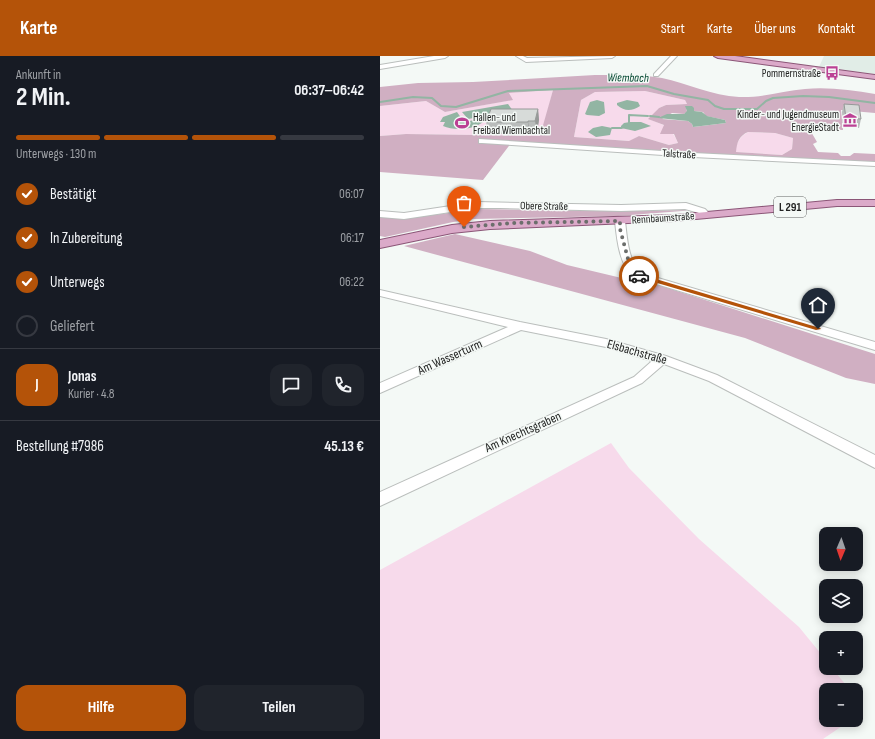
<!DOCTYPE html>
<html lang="de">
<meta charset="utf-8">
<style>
:root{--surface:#171b24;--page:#20242c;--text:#f1f3f6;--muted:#9ea1a6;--line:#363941;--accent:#b45309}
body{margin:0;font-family:"Sofia Sans Condensed",sans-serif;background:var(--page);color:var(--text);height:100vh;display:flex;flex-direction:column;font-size:15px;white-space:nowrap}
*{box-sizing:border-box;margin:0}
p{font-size:13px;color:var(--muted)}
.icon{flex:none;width:22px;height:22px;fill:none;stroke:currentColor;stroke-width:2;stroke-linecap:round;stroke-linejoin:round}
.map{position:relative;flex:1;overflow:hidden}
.details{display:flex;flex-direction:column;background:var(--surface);width:380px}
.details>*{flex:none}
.needle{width:26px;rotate:182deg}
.buttons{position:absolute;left:439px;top:471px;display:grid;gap:8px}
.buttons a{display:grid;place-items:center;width:44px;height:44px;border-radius:8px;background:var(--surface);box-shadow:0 2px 10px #0003;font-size:20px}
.pin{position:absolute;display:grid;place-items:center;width:34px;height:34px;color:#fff;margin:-41px -17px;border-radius:50% 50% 50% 0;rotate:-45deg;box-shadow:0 0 4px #0007}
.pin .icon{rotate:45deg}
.courier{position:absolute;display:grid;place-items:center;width:40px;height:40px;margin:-20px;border:3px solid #b45309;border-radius:50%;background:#fff;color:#222;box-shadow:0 1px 5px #0007}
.summary em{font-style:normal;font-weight:700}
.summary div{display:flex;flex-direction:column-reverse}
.summary{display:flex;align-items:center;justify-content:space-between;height:68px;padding:0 16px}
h1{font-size:26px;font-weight:700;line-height:30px}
.bar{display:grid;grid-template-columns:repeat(4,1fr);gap:6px 4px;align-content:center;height:48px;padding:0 16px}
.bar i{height:5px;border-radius:3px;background:var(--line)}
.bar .current{background:var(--accent)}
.bar p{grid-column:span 4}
.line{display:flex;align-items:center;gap:10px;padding:0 16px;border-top:1px solid var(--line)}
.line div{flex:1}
.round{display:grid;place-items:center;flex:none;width:42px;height:42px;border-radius:12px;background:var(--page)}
ol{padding:0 16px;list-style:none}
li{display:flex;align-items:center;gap:12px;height:44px}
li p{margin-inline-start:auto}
li .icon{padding:4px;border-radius:50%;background:var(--accent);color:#fff;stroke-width:4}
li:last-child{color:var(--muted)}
li i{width:22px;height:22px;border:2px solid var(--line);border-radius:50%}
.button{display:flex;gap:8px;margin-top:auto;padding:8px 16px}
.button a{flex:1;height:46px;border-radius:12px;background:var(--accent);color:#fff;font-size:16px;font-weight:700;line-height:46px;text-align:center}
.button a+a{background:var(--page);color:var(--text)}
header{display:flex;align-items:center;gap:24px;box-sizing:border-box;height:56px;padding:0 20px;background:var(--accent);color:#fff}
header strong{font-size:19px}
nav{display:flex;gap:22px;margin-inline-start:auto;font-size:14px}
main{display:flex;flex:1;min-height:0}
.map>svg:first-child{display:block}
.built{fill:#e1ede7}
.green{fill:#f7daeb}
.forest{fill:#d0afc2;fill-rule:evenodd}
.water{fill:#92b5a3}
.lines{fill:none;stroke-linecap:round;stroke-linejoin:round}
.stream{stroke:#92b5a3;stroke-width:2}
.minor-casing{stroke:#babebc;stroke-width:2}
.major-casing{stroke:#8b5677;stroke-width:2}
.minor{fill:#fff;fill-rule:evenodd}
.major{fill:#dbaac9;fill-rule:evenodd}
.wall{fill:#b9bcbb}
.shaded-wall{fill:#969998}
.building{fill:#d7dbd9;stroke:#969998}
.route{fill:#b45309}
.done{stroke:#6c6e6c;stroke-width:4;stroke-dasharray:0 7.2}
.labels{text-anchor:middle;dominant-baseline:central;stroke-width:3;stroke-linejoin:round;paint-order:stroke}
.far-poi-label{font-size:11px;fill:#222322;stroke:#f4f9f6;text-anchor:end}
.far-street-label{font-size:11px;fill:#222322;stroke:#f4f9f6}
.far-water-label{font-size:12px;font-style:italic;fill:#054a32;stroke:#f4f9f6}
.shield{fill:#f4f9f6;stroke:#616362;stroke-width:1}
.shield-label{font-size:12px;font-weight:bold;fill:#222322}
.street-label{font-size:13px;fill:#222322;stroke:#f4f9f6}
</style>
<header>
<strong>Karte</strong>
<nav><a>Start</a><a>Karte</a><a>Über uns</a><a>Kontakt</a></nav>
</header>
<main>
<section class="details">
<div class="summary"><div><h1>2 Min.</h1><p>Ankunft in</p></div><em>06:37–06:42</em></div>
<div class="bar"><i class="current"></i><i class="current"></i><i class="current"></i><i></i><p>Unterwegs · 130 m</p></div>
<ol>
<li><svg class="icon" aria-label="check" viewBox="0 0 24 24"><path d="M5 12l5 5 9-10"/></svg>Bestätigt<p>06:07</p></li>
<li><svg class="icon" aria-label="check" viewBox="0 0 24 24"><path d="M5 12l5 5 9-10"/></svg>In Zubereitung<p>06:17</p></li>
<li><svg class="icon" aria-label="check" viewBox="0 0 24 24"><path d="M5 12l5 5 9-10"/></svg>Unterwegs<p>06:22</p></li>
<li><i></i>Geliefert</li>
</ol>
<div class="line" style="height:72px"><b class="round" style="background:var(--accent);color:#fff">J</b><div><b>Jonas</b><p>Kurier · 4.8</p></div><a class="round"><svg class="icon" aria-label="chat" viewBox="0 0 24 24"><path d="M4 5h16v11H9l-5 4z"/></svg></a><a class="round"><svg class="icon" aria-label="phone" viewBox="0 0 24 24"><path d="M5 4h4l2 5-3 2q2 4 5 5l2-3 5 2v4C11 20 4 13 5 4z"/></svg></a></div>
<div class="line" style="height:52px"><div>Bestellung #7986</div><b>45.13 €</b></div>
<div class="button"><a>Hilfe</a><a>Teilen</a></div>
</section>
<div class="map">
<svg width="495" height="683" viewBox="0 0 495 683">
<rect width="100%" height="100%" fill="#f4f9f6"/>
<polygon class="built" points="444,0 495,0 495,18 439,11"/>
<g class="green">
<polygon points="173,34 161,80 26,78 0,80 0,50 46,45 65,56 132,44 129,37"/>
<path d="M265,35L305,44L307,48L286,49L279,52L269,63C285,70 290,69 298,87L289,89L259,80L250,85L194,81L201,44L215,36Z"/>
<path d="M368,76L395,77L413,82L412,93L402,99L355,96C357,86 359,81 368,76Z"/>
<polygon points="231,387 249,412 319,483 419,571 446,604 446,612 452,612 470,634 446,634 446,664 471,664 443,683 0,683 0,514"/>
</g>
<g class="forest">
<path d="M215,19C237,19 260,18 282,22C307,27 332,40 359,41C381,42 403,35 425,33C448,31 472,34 495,38V57L461,54L463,74H430L437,86L433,88L438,96L458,97L461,100H470L474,97L495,98V106L313,97L132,86L103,124L0,116V80L26,78L160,80L173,34L129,37L133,44L65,56L46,45L0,50V31L38,27L93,26ZM265,35L305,44L307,48L286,49L279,52L268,63L284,69L280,78H294L298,87L289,89L259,80L249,85L194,81L201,44L215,36ZM306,50L313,55L323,56L326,60L345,64L346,67L313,71L312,68L308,65L282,63L292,57L304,58L307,56ZM368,76L395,77L413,82L412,93L402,99L356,96C357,86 359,80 368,76Z"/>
<polygon points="98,153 240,155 315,154 238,160 94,163 73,166 5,181 0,180 0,160 23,163"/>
<polygon points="75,178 150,195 187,209 250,224 272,227 495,298 495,328 466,322 365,282 24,190"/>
</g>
<g class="water">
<polygon points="217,44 224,46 225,57 219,60 207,59 205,58 210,46"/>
<path d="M247,44L258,46L260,50C252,55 245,56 237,49V47Z"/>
<polygon points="128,48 133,55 88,63 82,56"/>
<polygon points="305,50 312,50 314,52 314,55 322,56 327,60 345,64 346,67 313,71 312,68 308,65 278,62 287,58 304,58 307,55"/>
<path d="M77,56L84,66L100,63L104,65C95,74 74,75 63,70L65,66H60L63,61Z"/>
<polygon points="250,66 261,66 271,70 255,75 241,72 241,70 244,67"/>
<polygon points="222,70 232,72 230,79 216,81 208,76 213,72"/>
</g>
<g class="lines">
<g class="stream">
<polyline points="0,46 33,41 52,42 61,50 76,51 128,35 267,30 294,38 328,44 335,50 344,53 377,53 386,45 393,42 423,40 449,41 495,47"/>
<polyline points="270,60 279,61"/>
<polyline points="232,72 241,72 249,69 249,59 268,60"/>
</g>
<defs>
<g id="minor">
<polygon points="54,0 68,0 65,2 0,13 0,9"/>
<polygon points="136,0 143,0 147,2 235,0 232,2 146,6"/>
<polygon points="291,0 297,0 278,20 274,20 274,18"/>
<polygon points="99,83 313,97 495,106 495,110 313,101 102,87 99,87"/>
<polygon points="97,146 241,149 306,147 325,153 331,159 326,162 319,157 305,153 241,155 120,152 97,152 24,163 0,161 0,155 24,157"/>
<path d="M240,162L245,165C247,181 248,205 261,217L495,286V294L253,221C239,207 237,184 235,165Z"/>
<polygon points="0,234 140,266 226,283 286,300 337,319 495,399 495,412 329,325 284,308 262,327 0,450 0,436 254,321 272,305 226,291 141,274 0,337 0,327 128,271 0,240"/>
</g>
<g id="major">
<polygon points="334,0 355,0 495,19 495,23 338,2"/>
<polygon points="457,144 495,144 495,150 457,150 294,165 110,173 72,177 0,192 0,184 72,169 110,165 294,159"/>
</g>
</defs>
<use href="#minor" class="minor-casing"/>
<use href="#major" class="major-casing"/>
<use href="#minor" class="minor"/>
<use href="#major" class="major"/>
</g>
<g class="wall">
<polygon points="464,48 481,63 479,72 463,71 462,56"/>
<polygon points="158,53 159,64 157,76 150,76 149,78 108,78 106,66"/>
</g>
<g class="shaded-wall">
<polygon points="158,53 159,64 157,76 155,65"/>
<polygon points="148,65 150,76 149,78 148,66"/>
</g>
<g class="building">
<polygon points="464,48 479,49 481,63 466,62"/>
<polygon points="111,53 158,53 155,65 148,65 148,66 106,66"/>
</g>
<polygon class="route" points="259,218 440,272 441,273 436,274 257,221 257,219"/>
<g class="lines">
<polyline class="done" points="84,171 133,167 240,165 240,173 251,214 259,220"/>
</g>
<defs>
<symbol id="bus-bare" viewBox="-9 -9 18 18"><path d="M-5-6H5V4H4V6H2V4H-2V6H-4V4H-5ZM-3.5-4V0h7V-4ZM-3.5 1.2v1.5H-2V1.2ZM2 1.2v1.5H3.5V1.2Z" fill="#bb4194" stroke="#f4f9f6" stroke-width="2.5" paint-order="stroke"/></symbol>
<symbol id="museum-bare" viewBox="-9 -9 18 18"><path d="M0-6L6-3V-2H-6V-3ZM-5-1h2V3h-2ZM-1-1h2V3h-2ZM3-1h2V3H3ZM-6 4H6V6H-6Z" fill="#bb4194" stroke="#f4f9f6" stroke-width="2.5" paint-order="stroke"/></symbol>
<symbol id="stadium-bare" viewBox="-9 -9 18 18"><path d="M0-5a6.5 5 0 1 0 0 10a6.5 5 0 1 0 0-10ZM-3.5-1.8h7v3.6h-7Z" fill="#bb4194" stroke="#f4f9f6" stroke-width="2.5" paint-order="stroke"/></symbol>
</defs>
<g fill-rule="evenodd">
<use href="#bus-bare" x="442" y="7" width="20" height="20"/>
<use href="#museum-bare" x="460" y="54" width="20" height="20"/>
<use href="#stadium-bare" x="72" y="57" width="20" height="20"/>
</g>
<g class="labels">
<g class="far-poi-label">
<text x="441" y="17">Pommernstraße</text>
<text x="459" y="58">Kinder- und Jugendmuseum<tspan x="459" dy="13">EnergieStadt</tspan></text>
<text x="93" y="61" text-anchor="start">Hallen- und<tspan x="93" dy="13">Freibad Wiembachtal</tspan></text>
</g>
<g class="far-street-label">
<text transform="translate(299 98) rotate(3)">Talstraße</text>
<text transform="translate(164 150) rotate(1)">Obere Straße</text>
<text transform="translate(283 162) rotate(-4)">Rennbaumstraße</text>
</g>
<g class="far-water-label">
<text transform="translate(248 22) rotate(1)">Wiembach</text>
</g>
<rect class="shield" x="394" y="141" width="32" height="20" rx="3"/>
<g class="shield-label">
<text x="410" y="151">L 291</text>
</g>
<g class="street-label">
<text transform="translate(257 296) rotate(16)">Elsbachstraße</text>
<text transform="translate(70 301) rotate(-24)">Am Wasserturm</text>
<text transform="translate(143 376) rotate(-24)">Am Knechtsgraben</text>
</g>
</g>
</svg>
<div class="buttons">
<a><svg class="needle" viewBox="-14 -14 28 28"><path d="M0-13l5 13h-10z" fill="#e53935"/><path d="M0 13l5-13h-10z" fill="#9ea1a6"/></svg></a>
<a><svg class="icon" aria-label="layers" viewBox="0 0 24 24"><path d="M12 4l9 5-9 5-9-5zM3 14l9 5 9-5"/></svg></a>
<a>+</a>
<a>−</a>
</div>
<div class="pin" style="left:84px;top:171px;background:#ea580c"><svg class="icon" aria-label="bag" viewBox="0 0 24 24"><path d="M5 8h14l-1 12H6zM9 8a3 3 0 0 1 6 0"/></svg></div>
<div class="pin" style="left:438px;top:273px;background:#1f2937"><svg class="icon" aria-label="home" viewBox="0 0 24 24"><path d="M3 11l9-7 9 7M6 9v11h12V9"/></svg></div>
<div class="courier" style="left:259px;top:220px"><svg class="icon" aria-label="car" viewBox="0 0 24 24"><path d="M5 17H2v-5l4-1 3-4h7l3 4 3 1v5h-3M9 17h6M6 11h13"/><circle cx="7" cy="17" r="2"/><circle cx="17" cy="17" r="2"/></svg></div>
</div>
</main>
